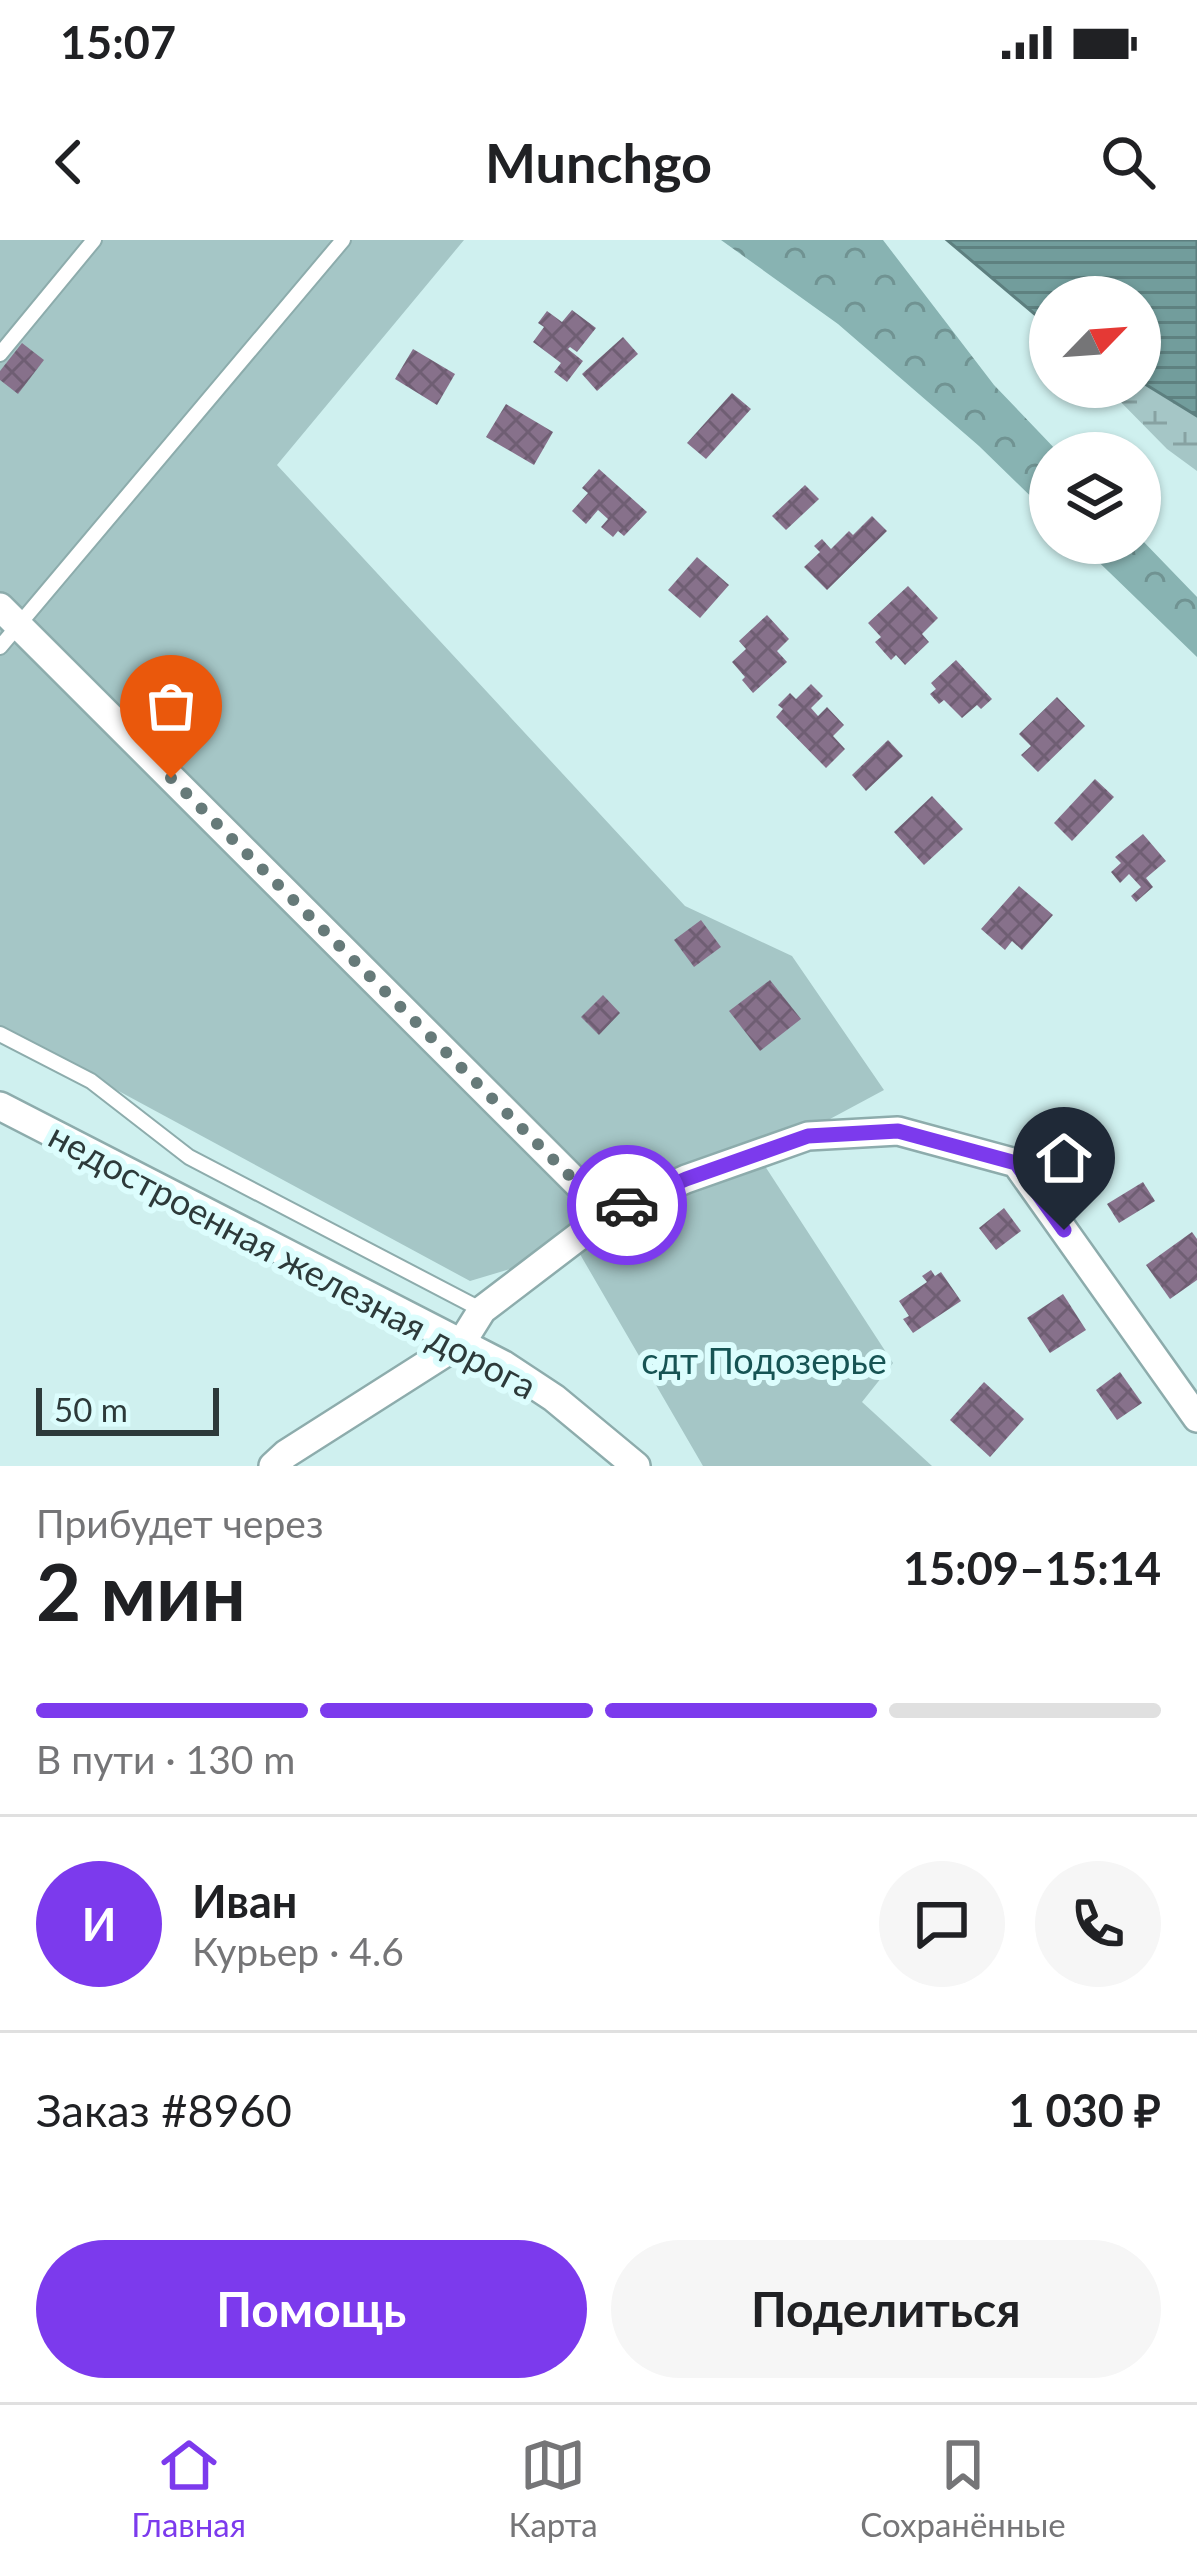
<!DOCTYPE html>
<html lang="ru">
<meta charset="utf-8">
<style>
:root{--surface:#fff;--page:#f6f6f6;--text:#202124;--muted:#757577;--line:#e0e0e0;--accent:#7c3aed}
body{margin:0;font-family:Lato,sans-serif;background:var(--page);color:var(--text);height:100vh;display:flex;flex-direction:column;font-size:45px;white-space:nowrap}
*{box-sizing:border-box;margin:0}
p{font-size:39px;color:var(--muted)}
.icon{flex:none;width:66px;height:66px;fill:none;stroke:currentColor;stroke-width:2;stroke-linecap:round;stroke-linejoin:round}
.map{position:relative;height:1226px;overflow:hidden}
.details{display:flex;flex-direction:column;background:var(--surface);flex:1}
.details>*{flex:none}
.needle{width:78px;rotate:65deg}
.tools{position:absolute;left:1029px;top:36px;display:grid;gap:24px}
.tools a{display:grid;place-items:center;width:132px;height:132px;border-radius:50%;background:var(--surface);box-shadow:0 3px 9px #0004;font-size:60px}
.scale{position:absolute;left:36px;bottom:30px;width:183px;box-sizing:border-box;padding-left:12px;border:6px solid #2d3a3a;border-top:0;font-size:33px;line-height:42px;white-space:nowrap;color:#2d3a3a;-webkit-text-stroke:9px #dcfdfd;paint-order:stroke}
.pin{position:absolute;display:grid;place-items:center;width:102px;height:102px;color:#fff;margin:-123px -51px;border-radius:50% 50% 50% 0;rotate:-45deg;box-shadow:0 0 12px #0007}
.pin .icon{rotate:45deg}
.courier{position:absolute;display:grid;place-items:center;width:120px;height:120px;margin:-60px;border:9px solid #7c3aed;border-radius:50%;background:#fff;color:#222;box-shadow:0 3px 15px #0007}
.head em{font-style:normal;font-weight:700}
.head div{display:flex;flex-direction:column-reverse}
.head{display:flex;align-items:center;justify-content:space-between;height:204px;padding:0 36px}
h1{font-size:78px;font-weight:700;line-height:90px}
.bar{display:grid;grid-template-columns:repeat(4,1fr);gap:18px 12px;align-content:center;height:144px;padding:0 36px}
.bar i{height:15px;border-radius:9px;background:var(--line)}
.bar .current{background:var(--accent)}
.bar p{grid-column:span 4}
.line{display:flex;align-items:center;gap:30px;padding:0 36px;border-top:3px solid var(--line)}
.line div{flex:1}
.round{display:grid;place-items:center;flex:none;width:126px;height:126px;border-radius:63px;background:var(--page)}
.button{display:flex;gap:24px;margin-top:auto;padding:24px 36px}
.button a{flex:1;height:138px;border-radius:72px;background:var(--accent);color:#fff;font-size:48px;font-weight:700;line-height:138px;text-align:center}
.button a+a{background:var(--page);color:var(--text)}
.status{display:flex;justify-content:space-between;align-items:center;height:84px;padding:0 60px;background:var(--surface);direction:ltr}
.status svg{height:33px;fill:currentColor}
header{display:flex;justify-content:space-between;align-items:center;height:156px;padding:0 36px;background:var(--surface);font-size:54px;font-weight:700}
.menu{display:flex;justify-content:space-around;align-items:center;height:168px;border-top:3px solid var(--line);background:var(--surface);font-size:33px;color:var(--muted)}
.menu a{display:grid;justify-items:center;gap:6px}
.menu .current{color:var(--accent)}
.map>svg:first-child{display:block}
.green{fill:#a5c6c6}
.forest{fill:url(#forest-crowns)}
.wetland{fill:url(#wetland-marsh)}
.water{fill:url(#water-rules);stroke:#5d7f7f;stroke-width:3}
.building{fill:url(#building-cross-hatch)}
.lines{fill:none;stroke-linecap:round;stroke-linejoin:round}
.service-casing{stroke:#8dacac;stroke-width:18}
.minor-casing{stroke:#8dacac;stroke-width:32}
.service{stroke:#fff;stroke-width:14}
.minor{stroke:#fff;stroke-width:27}
.done{stroke:#667a79;stroke-width:12;stroke-dasharray:0 21.6}
.route{stroke:#7c3aed;stroke-width:15}
.labels{text-anchor:middle;dominant-baseline:central;stroke-width:12;stroke-linejoin:round;paint-order:stroke}
.street-label{font-size:36px;fill:#2d3a3a;stroke:#dcfdfd}
.park-label{font-size:36px;fill:#165454;stroke:#dcfdfd}
</style>
<div class="status"><b>15:07</b><svg viewBox="0 0 49 12"><path d="M0 12V9h3v3zM5 12V6h3v6zM10 12V3h3v9zM15 12V0h3v12zM26 1h20v11H26zM47 4h2v5h-2z"/></svg></div>
<header><svg class="icon" aria-label="back" viewBox="0 0 24 24"><path d="M15 5l-7 7 7 7"/></svg>Munchgo<svg class="icon" aria-label="search" viewBox="0 0 24 24"><circle cx="10" cy="10" r="6"/><path d="M15 15l6 6"/></svg></header>
<div class="map">
<svg width="1197" height="1226" viewBox="0 0 1197 1226">
<defs>
<pattern id="forest-crowns" width="20" height="18" patternUnits="userSpaceOnUse" patternTransform="scale(3)"><rect width="20" height="18" fill="#88b3b2"/><path d="M2 6a3 3 0 1 1 6 0M12 15a3 3 0 1 1 6 0" fill="none" stroke="#709392"/></pattern>
<pattern id="wetland-marsh" width="20" height="14" patternUnits="userSpaceOnUse" patternTransform="scale(3)"><rect width="20" height="14" fill="#a5c6c6"/><path d="M1 5h8M5 5V1M11 12h8M15 12V8" fill="none" stroke="#87a2a2"/></pattern>
<pattern id="water-rules" width="6" height="5" patternUnits="userSpaceOnUse" patternTransform="scale(3)"><rect width="6" height="5" fill="#729d9c"/><path d="M0 2.5h6" fill="none" stroke="#5e8180"/></pattern>
<pattern id="building-cross-hatch" width="8" height="8" patternUnits="userSpaceOnUse" patternTransform="scale(3)"><rect width="8" height="8" fill="#87718b"/><path d="M0 0l8 8M0 8l8-8" fill="none" stroke="#6f5e73"/></pattern>
</defs>
<rect width="100%" height="100%" fill="#cff0ef"/>
<polygon class="green" points="0,0 464,0 277,225 685,666 792,716 884,850 759,917 893,1123 862,1162 932,1226 703,1226 577,1009 470,1041 0,787"/>
<g class="forest">
<polygon points="721,0 883,0 994,145 1059,213 1050,213 1050,275 979,206 838,84"/>
<polygon points="1140,298 1197,357 1197,417 1079,303 1140,303"/>
</g>
<polygon class="wetland" points="1140,141 1197,176 1197,231 1167,209 1106,147 1140,147"/>
<polygon class="water" points="947,0 1197,0 1197,176 1140,141 1140,57 1050,57 1050,87"/>
<g class="building">
<polygon points="572,70 596,88 577,112 570,107 568,109 583,121 567,142 554,132 561,123 533,102 544,87 538,83 547,71 562,82"/>
<polygon points="623,97 638,114 597,151 582,134"/>
<polygon points="22,103 44,120 18,154 0,140 0,131"/>
<polygon points="413,109 455,134 437,165 395,139"/>
<polygon points="732,153 751,169 706,219 687,203"/>
<polygon points="506,164 553,192 534,225 486,197"/>
<polygon points="599,229 647,272 624,296 618,291 613,297 601,287 608,279 598,270 586,284 572,271 588,253 582,248"/>
<polygon points="805,245 819,259 786,290 772,276"/>
<polygon points="872,276 887,291 827,350 804,327 820,312 814,306 822,299 831,309 849,291 853,295"/>
<polygon points="697,317 729,345 700,378 668,350"/>
<polygon points="908,346 938,378 922,394 929,402 905,425 896,415 891,420 875,402 881,397 868,383"/>
<polygon points="767,375 789,399 777,411 787,422 753,453 742,440 745,437 732,422 746,409 739,401"/>
<polygon points="956,420 992,459 981,469 977,465 962,478 944,460 939,464 930,454 936,449 931,443"/>
<polygon points="811,444 823,456 811,468 818,476 827,467 844,485 833,496 845,509 826,528 776,477 783,469 778,465 790,453 796,459"/>
<polygon points="1057,457 1085,486 1038,532 1021,515 1031,506 1019,494"/>
<polygon points="888,500 903,516 866,551 852,535"/>
<polygon points="1095,539 1114,557 1072,601 1054,583"/>
<polygon points="932,556 963,589 924,625 894,592"/>
<polygon points="1143,594 1166,621 1146,638 1153,647 1136,662 1131,656 1141,647 1129,634 1120,643 1111,632 1121,623 1115,617"/>
<polygon points="1019,646 1053,675 1022,710 1012,701 1005,710 981,689"/>
<polygon points="701,680 721,707 694,727 674,700"/>
<polygon points="770,740 801,779 760,811 729,771"/>
<polygon points="603,755 620,773 599,795 581,777"/>
<polygon points="1095,880 1113,907 1082,927 1064,900"/>
<polygon points="1143,942 1155,961 1119,983 1107,964"/>
<polygon points="1004,968 1021,991 996,1010 979,988"/>
<polygon points="1192,992 1197,999 1197,1040 1170,1059 1146,1025"/>
<polygon points="931,1030 935,1036 941,1032 961,1061 913,1093 903,1079 909,1076 899,1061 927,1042 922,1036"/>
<polygon points="1063,1054 1086,1090 1050,1113 1027,1078"/>
<polygon points="1120,1132 1142,1163 1117,1180 1096,1150"/>
<polygon points="984,1142 1024,1179 990,1217 950,1180"/>
</g>
<g class="lines">
<defs>
<g id="service">
<polyline points="0,114 94,0"/>
<polyline points="0,407 343,0"/>
<polyline points="0,794 91,841 189,917 482,1070"/>
</g>
<g id="minor">
<polyline points="0,367 608,974 686,939 808,896 898,891 1016,923 1197,1178"/>
<polyline points="0,866 504,1125 554,1158 636,1226"/>
<polyline points="273,1226 286,1214 462,1102 482,1070 608,974"/>
</g>
</defs>
<use href="#service" class="service-casing"/>
<use href="#minor" class="minor-casing"/>
<use href="#service" class="service"/>
<use href="#minor" class="minor"/>
</g>
<g class="lines">
<polyline class="done" points="171,538 608,974 627,965"/>
<polyline class="route" points="627,965 686,939 808,896 898,891 1016,923 1064,990"/>
</g>
<g class="labels">
<g class="street-label">
<text transform="translate(293 1020) rotate(28)">недостроенная железная дорога</text>
</g>
<g class="park-label">
<text x="764" y="1120">сдт Подозерье</text>
</g>
</g>
</svg>
<div class="tools">
<a><svg class="needle" viewBox="-14 -14 28 28"><path d="M0-13l5 13h-10z" fill="#e53935"/><path d="M0 13l5-13h-10z" fill="#757577"/></svg></a>
<a><svg class="icon" aria-label="layers" viewBox="0 0 24 24"><path d="M12 4l9 5-9 5-9-5zM3 14l9 5 9-5"/></svg></a>
</div>
<div class="scale">50 m</div>
<div class="pin" style="left:171px;top:538px;background:#ea580c"><svg class="icon" aria-label="bag" viewBox="0 0 24 24"><path d="M5 8h14l-1 12H6zM9 8a3 3 0 0 1 6 0"/></svg></div>
<div class="pin" style="left:1064px;top:990px;background:#1f2937"><svg class="icon" aria-label="home" viewBox="0 0 24 24"><path d="M3 11l9-7 9 7M6 9v11h12V9"/></svg></div>
<div class="courier" style="left:627px;top:965px"><svg class="icon" aria-label="car" viewBox="0 0 24 24"><path d="M5 17H2v-5l4-1 3-4h7l3 4 3 1v5h-3M9 17h6M6 11h13"/><circle cx="7" cy="17" r="2"/><circle cx="17" cy="17" r="2"/></svg></div>
</div>
<section class="details">
<div class="head"><div><h1>2 мин</h1><p>Прибудет через</p></div><em>15:09–15:14</em></div>
<div class="bar"><i class="current"></i><i class="current"></i><i class="current"></i><i></i><p>В пути · 130 m</p></div>
<div class="line" style="height:216px"><b class="round" style="background:var(--accent);color:#fff">И</b><div><b>Иван</b><p>Курьер · 4.6</p></div><a class="round"><svg class="icon" aria-label="chat" viewBox="0 0 24 24"><path d="M4 5h16v11H9l-5 4z"/></svg></a><a class="round"><svg class="icon" aria-label="phone" viewBox="0 0 24 24"><path d="M5 4h4l2 5-3 2q2 4 5 5l2-3 5 2v4C11 20 4 13 5 4z"/></svg></a></div>
<div class="line" style="height:156px"><div>Заказ #8960</div><b>1 030 ₽</b></div>
<div class="button"><a>Помощь</a><a>Поделиться</a></div>
</section>
<nav class="menu">
<a class="current"><svg class="icon" aria-label="home" viewBox="0 0 24 24"><path d="M3 11l9-7 9 7M6 9v11h12V9"/></svg>Главная</a>
<a><svg class="icon" aria-label="map" viewBox="0 0 24 24"><path d="M3 6l6-2 6 2 6-2v14l-6 2-6-2-6 2zM9 4v14M15 6v14"/></svg>Карта</a>
<a><svg class="icon" aria-label="saved" viewBox="0 0 24 24"><path d="M7 4h10v16l-5-4-5 4z"/></svg>Сохранённые</a>
</nav>
